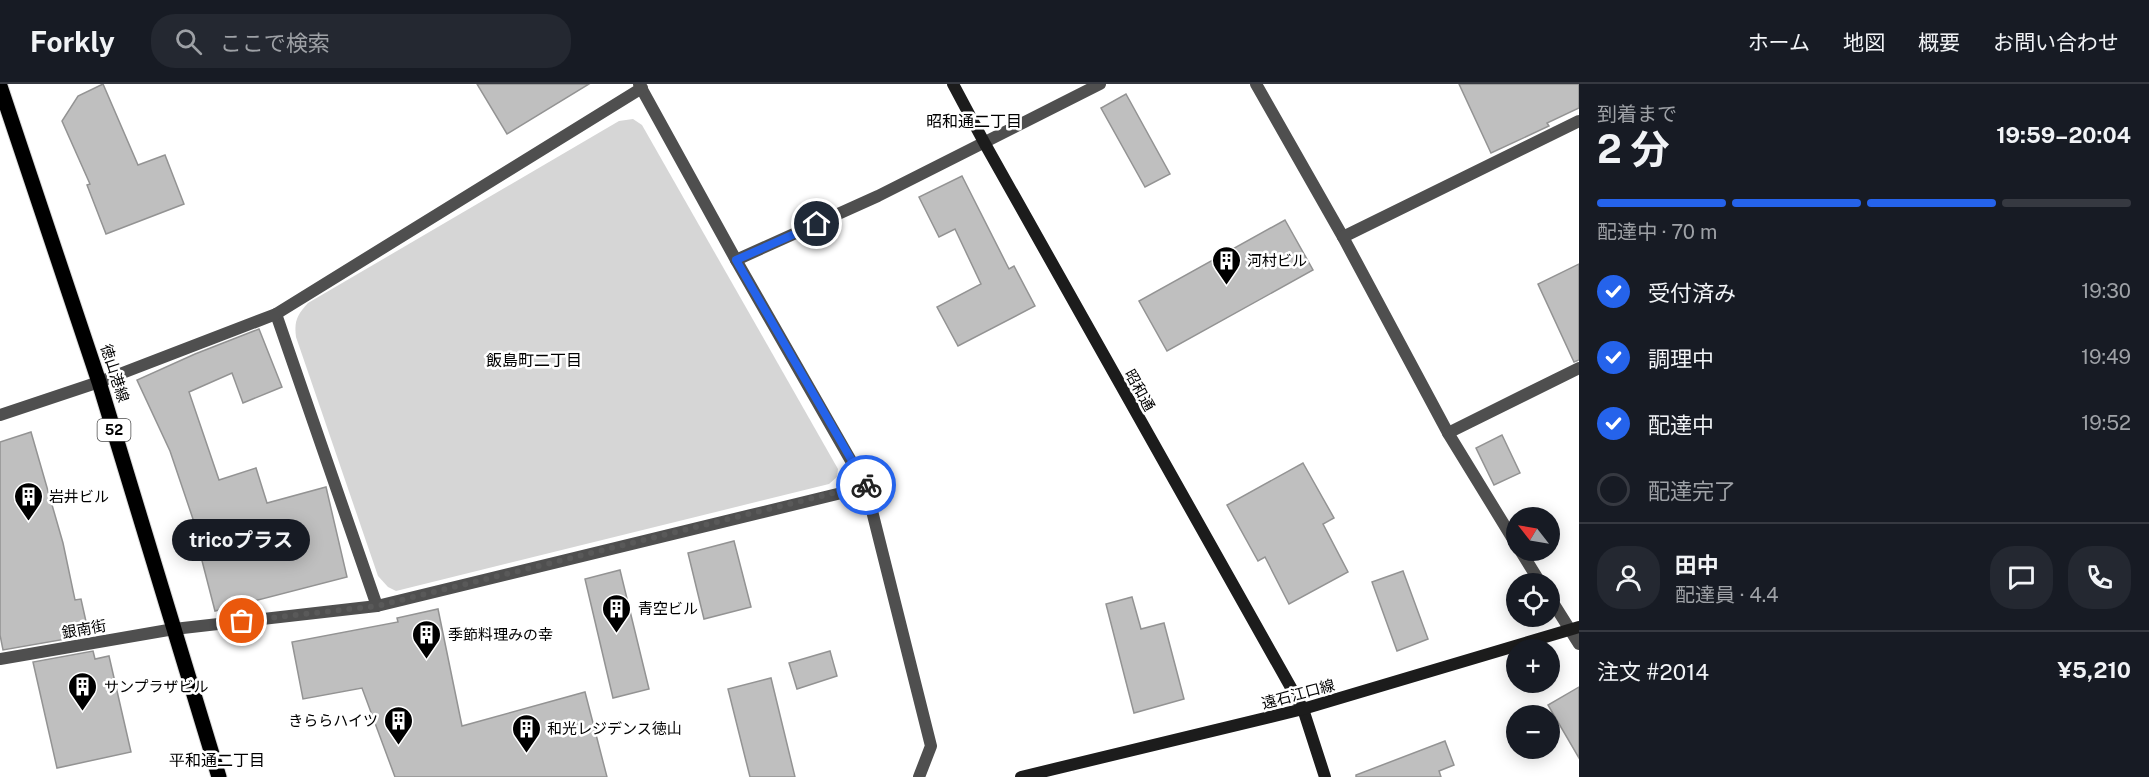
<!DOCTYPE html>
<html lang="ja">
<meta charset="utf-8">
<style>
:root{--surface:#171b24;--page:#242831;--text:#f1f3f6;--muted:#9ea1a6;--line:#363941;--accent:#2563eb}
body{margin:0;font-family:"Public Sans","Noto Sans JP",sans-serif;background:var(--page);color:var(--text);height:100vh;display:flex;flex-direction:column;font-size:22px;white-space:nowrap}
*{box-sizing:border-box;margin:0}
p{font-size:20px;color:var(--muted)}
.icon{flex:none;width:33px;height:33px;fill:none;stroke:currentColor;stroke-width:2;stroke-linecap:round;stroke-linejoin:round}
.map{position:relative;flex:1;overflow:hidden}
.drawer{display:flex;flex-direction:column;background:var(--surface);width:570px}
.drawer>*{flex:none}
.needle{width:39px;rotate:301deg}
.buttons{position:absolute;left:1506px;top:423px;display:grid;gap:12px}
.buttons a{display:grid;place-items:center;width:54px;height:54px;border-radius:50%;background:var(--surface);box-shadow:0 3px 15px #0003;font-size:30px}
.pin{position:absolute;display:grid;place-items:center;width:51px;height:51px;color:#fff;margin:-26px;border:3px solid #fff;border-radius:50%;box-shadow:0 2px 6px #0007}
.courier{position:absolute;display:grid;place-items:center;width:60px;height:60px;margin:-30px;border:4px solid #2563eb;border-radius:50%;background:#fff;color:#222;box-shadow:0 2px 8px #0007}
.bubble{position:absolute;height:42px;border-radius:21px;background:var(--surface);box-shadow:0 3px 15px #0003;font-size:20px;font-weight:700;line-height:42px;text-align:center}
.head em{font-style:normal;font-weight:700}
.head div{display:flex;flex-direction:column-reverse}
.head{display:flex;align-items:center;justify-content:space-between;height:102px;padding:0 18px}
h1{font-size:39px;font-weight:700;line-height:45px}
.bar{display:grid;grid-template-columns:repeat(4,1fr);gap:9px 6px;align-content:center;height:72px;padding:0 18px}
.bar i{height:8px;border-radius:4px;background:var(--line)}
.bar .current{background:var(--accent)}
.bar p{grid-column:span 4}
.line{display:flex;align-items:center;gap:15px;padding:0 18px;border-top:2px solid var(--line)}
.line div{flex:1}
.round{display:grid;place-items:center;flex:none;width:63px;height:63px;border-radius:24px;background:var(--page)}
ol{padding:0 18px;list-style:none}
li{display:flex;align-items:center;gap:18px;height:66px}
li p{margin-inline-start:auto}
li .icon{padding:6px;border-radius:50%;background:var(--accent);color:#fff;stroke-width:4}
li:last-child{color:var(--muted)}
li i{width:33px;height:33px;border:3px solid var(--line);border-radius:50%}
header{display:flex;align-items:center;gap:36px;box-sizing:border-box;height:84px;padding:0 30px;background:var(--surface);border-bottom:2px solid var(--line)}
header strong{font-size:28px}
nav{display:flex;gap:33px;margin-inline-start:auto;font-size:21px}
.search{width:420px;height:54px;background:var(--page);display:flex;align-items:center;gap:15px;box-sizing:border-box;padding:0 21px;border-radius:24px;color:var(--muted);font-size:22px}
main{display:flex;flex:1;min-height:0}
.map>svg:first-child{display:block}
.green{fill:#d6d6d6}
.building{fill:#bfbfbf;stroke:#939393;stroke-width:1.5}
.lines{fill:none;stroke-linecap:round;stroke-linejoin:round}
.primary-casing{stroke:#dbdbdb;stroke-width:17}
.street{stroke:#4f4f4f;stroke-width:12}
.secondary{stroke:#1c1c1c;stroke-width:12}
.primary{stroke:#000;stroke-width:15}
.done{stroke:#595959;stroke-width:6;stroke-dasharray:0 10.8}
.route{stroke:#2563eb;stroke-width:8}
.labels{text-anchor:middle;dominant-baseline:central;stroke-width:5;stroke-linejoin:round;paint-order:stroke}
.shield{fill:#fff;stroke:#4c4c4c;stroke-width:1.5}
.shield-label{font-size:14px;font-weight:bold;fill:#000}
.poi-label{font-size:15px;fill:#000;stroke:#fff;text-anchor:start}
.street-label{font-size:15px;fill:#000;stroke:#fff}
.neighbourhood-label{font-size:16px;fill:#000;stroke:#fff}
</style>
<header>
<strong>Forkly</strong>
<div class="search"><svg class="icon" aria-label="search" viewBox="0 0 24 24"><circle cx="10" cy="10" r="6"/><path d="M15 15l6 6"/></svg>ここで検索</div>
<nav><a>ホーム</a><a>地図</a><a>概要</a><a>お問い合わせ</a></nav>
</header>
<main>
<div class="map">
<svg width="1579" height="693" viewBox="0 0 1579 693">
<rect width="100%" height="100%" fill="#fff"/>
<path class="green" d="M633,35L642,41L838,385L837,393L829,400L396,507L388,503L378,492L296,253C294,237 297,231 308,219L619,37Z"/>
<g class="building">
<polygon points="103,0 138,81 165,71 184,120 106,150 87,101 90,100 62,37 78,12"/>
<polygon points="477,0 589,0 507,50"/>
<polygon points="1459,0 1579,0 1579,24 1547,39 1549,42 1491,69"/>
<polygon points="1126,10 1170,90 1145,103 1101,24"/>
<polygon points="962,92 1009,185 1014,182 1035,222 958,262 937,223 981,200 955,145 939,153 919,113"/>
<polygon points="1285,136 1313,186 1167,267 1139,217"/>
<polygon points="1579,180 1579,276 1574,278 1538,200"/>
<polygon points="259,245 282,303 243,319 232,289 189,308 219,396 256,384 267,419 326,403 347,493 215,527 192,438 194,438 170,367 137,296 195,270"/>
<polygon points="31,348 63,459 75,516 81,515 89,551 3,566 0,551 0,358"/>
<polygon points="1502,351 1520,389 1494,401 1476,364"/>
<polygon points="1303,379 1334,434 1323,440 1348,488 1289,520 1265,473 1258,477 1227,421"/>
<polygon points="734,457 751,523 704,535 688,469"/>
<polygon points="620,486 649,605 613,614 585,495"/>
<polygon points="1403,487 1428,555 1397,567 1372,498"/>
<polygon points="1132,513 1141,545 1164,539 1184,615 1134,629 1106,520"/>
<polygon points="438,525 462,642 585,608 607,693 395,693 362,604 303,615 292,558 398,538 397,534"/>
<polygon points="93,567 95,575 109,572 131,668 57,684 33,578"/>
<polygon points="830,567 837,592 797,605 789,579"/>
<polygon points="771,594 795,693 750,693 728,605"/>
<polygon points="1579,603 1579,674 1548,621"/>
<polygon points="1445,657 1454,681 1439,687 1441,693 1356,693 1356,691"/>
</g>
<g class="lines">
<defs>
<polyline id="primary" points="0,2 99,298 219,693"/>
</defs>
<use href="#primary" class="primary-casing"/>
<g class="street">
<polyline points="639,0 736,176 866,403 931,662 919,693"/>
<polyline points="1256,0 1343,153 1448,349 1516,460"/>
<polyline points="1343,153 1579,37"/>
<polyline points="736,176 878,112 1100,0"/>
<polyline points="276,230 377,522"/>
<polyline points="0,331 99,298 276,230 642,4"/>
<polyline points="1448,349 1579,284"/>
<polyline points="1520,466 1541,500"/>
<polyline points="1550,514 1579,560"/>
<polyline points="0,575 174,545 377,522 866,403"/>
</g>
<g class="secondary">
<polyline points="953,0 985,60 1303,625 1325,693"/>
<polyline points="1021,693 1303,625 1579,543"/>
</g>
<use href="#primary" class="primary"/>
</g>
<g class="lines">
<polyline class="done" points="242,537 377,522 866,401"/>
<polyline class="route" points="817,140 736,176 866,401"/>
</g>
<defs>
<symbol id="building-pin" viewBox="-11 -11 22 30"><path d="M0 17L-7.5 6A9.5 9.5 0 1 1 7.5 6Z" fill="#000" stroke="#fff"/><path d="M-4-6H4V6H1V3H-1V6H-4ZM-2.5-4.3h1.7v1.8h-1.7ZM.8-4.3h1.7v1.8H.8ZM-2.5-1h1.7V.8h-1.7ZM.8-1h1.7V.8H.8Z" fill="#fff"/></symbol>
</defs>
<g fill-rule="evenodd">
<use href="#building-pin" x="1210" y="160" width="33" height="45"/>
<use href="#building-pin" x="12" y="396" width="33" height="45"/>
<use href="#building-pin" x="600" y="508" width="33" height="45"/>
<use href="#building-pin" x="410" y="534" width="33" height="45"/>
<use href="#building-pin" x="66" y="586" width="33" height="45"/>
<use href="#building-pin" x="382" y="620" width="33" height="45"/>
<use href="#building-pin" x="510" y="628" width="33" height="45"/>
</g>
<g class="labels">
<rect class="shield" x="97.5" y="335" width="33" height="22" rx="4.5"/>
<g class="shield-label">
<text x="114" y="346">52</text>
</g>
<g class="poi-label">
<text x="1247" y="176">河村ビル</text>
<text x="49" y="412">岩井ビル</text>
<text x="638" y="524">青空ビル</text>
<text x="448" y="550">季節料理みの幸</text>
<text x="104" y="602">サンプラザビル</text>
<text x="378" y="636" text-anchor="end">きららハイツ</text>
<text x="547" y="644">和光レジデンス徳山</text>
</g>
<g class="street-label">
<text transform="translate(115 289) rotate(72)">徳山港線</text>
<text transform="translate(1140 306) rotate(61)">昭和通</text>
<text transform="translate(84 545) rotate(-10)">銀南街</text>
<text transform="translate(1298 610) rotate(-15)">遠石江口線</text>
</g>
<g class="neighbourhood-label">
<text x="974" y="37">昭和通二丁目</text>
<text x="534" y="276">飯島町二丁目</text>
<text x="217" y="676">平和通二丁目</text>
</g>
</g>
</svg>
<div class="buttons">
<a><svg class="needle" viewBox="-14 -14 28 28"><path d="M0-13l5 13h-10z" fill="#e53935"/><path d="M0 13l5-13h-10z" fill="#9ea1a6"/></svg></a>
<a><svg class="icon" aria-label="locate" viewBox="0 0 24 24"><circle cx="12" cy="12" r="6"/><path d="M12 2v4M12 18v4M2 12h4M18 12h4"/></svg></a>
<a>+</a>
<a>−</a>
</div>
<div class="pin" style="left:242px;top:537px;background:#ea580c"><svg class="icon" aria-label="bag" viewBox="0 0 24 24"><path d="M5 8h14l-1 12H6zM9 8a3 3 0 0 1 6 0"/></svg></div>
<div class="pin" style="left:817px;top:140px;background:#1f2937"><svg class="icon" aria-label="home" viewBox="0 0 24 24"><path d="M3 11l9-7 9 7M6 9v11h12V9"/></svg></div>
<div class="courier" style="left:866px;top:401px"><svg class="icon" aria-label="bike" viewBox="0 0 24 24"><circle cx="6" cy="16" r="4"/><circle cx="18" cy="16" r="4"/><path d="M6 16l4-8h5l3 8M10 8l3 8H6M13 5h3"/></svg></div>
<div class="bubble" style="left:172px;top:435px;width:138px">tricoプラス</div>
</div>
<section class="drawer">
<div class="head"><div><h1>2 分</h1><p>到着まで</p></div><em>19:59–20:04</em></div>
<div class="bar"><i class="current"></i><i class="current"></i><i class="current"></i><i></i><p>配達中 · 70 m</p></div>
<ol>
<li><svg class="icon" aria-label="check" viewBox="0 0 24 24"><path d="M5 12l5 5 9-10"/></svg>受付済み<p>19:30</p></li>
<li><svg class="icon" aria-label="check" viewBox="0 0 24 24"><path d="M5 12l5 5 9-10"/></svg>調理中<p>19:49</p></li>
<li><svg class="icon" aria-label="check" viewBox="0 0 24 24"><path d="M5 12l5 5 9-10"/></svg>配達中<p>19:52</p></li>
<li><i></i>配達完了</li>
</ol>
<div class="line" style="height:108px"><a class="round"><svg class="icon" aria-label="person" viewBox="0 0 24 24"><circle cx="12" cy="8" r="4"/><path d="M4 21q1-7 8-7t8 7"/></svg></a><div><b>田中</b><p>配達員 · 4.4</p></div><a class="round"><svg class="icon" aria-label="chat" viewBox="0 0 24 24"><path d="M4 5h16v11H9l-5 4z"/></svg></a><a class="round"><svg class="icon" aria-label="phone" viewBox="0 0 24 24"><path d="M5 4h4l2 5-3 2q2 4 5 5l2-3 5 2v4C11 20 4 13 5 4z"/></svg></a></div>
<div class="line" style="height:78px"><div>注文 #2014</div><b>¥5,210</b></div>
</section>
</main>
